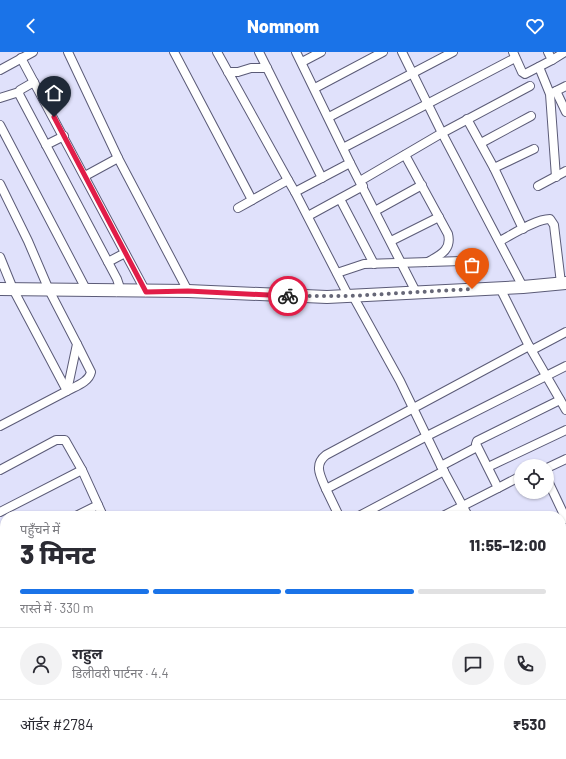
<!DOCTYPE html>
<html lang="hi">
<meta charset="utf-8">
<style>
:root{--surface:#fff;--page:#f2f2f3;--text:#2b2b33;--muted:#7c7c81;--line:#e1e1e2;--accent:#1a73e8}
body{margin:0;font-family:Barlow,"Noto Sans Devanagari",sans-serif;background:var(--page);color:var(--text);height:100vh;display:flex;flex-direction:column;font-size:15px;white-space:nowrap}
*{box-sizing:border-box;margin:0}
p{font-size:13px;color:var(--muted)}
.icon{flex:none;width:22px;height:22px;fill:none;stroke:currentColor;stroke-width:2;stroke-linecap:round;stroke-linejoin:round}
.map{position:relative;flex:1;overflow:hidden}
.side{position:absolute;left:0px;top:459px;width:566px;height:248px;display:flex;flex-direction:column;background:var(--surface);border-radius:16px 16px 0 0;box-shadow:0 1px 3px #0004}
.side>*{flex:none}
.tools{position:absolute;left:514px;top:407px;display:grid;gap:8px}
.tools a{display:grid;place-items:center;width:40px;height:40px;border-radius:50%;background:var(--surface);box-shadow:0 1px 3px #0004;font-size:20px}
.pin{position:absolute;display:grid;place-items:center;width:34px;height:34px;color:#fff;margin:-41px -17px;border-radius:50% 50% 50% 0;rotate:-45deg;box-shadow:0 0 4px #0007}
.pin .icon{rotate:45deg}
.courier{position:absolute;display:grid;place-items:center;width:40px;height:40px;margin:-20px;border:3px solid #e11d48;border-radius:50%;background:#fff;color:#222;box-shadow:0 1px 5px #0007}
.overview em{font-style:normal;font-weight:800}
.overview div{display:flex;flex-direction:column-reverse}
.overview{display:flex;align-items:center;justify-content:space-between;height:68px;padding:0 20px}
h1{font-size:26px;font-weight:800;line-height:30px}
.bar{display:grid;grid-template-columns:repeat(4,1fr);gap:6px 4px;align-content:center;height:48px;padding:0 20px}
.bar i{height:5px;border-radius:3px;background:var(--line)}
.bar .current{background:var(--accent)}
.bar p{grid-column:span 4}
.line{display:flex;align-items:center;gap:10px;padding:0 20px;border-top:1px solid var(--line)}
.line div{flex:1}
.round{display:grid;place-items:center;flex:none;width:42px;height:42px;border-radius:21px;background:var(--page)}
header{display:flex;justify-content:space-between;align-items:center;height:52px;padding:0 20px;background:var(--accent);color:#fff;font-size:18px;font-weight:800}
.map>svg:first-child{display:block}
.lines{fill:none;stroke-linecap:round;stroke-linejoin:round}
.street-casing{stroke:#5b5b77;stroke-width:10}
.secondary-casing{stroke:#5b5b77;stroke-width:14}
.street{stroke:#fff;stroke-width:8}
.secondary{stroke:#fff;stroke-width:12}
.done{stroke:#666777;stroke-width:4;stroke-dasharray:0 7.2}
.route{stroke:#e11d48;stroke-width:5}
</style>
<header><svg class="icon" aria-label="back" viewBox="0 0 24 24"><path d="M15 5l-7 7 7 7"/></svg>Nomnom<svg class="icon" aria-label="heart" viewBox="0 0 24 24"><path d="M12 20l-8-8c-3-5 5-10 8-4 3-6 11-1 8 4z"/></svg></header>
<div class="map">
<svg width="566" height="707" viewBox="0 0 566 707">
<rect width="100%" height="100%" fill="#e0e1fb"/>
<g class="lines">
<defs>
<g id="street">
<polyline points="68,0 118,106 188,239"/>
<polyline points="174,0 252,148"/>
<polyline points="217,0 288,128"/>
<polyline points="259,0 322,126"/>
<polyline points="296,0 350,111 295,140 349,245"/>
<polyline points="402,0 442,81 523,235"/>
<polyline points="513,0 522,20 525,22 552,8 548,0"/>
<polyline points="21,6 146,240"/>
<polyline points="552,8 565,0"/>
<polyline points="302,10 321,0"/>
<polyline points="539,15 550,42 556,125"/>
<polyline points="0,18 33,0"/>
<polyline points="228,20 238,20 251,16 267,16"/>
<polyline points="34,30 20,38 19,42 117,227 119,233 116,240"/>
<polyline points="315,36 383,0"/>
<polyline points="556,39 566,60"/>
<polyline points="552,41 566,34"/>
<polyline points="0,46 19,40"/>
<polyline points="329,65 453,0"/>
<polyline points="467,67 494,116 523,177"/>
<polyline points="0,73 87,239"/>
<polyline points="481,91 531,64"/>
<polyline points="46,93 64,84"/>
<polyline points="343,96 515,6"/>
<path d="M405,103L448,182C452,198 440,203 428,210"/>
<polyline points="350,111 416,240"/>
<polyline points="494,116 534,97"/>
<polyline points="85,124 118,106"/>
<polyline points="360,129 442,81 530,34"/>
<polyline points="0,132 28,189 49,238 77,292 67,339 0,374"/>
<polyline points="538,134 566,119"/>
<polyline points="340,147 374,212"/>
<polyline points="238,156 288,128 295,140"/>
<polyline points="375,159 422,133"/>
<polyline points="308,164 363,134"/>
<polyline points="391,189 439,165"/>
<path d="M500,189C513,182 536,167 550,167L554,173L561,231"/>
<path d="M0,205L13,237L67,339C76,334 89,330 91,320L77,292"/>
<polyline points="108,210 125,201"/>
<polyline points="337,221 364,212 462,209"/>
<polyline points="500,236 529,294 566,358"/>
<polyline points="353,244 400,329 441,414 468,464"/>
<polyline points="532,298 566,280"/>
<polyline points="441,414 477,395"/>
<polyline points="488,415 566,378"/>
<polyline points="547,416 566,407"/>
<polyline points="0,418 56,388 65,388 82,418 103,464"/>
<polyline points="547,427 566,467"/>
<polyline points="498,436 521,424"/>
<path d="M326,437C321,425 313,413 326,403L529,294"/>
<polyline points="0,460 82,418"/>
<polyline points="76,464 98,453"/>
<polyline points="339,464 326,437 427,384 566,314"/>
<polyline points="359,464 444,419"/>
<polyline points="443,464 498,436 476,392 477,389 560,348"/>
<polyline points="0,504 5,515"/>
<polyline points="561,533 566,530"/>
<polyline points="561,572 566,569"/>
<polyline points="561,589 566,599"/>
<polyline points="561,612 566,610"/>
<polyline points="246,702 248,707"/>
<polyline points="271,702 274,707"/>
<polyline points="287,707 297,702"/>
<polyline points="367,707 376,702"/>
</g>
<polyline id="secondary" points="0,237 188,239 327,245 523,235 566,231"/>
</defs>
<use href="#street" class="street-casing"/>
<use href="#secondary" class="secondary-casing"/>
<use href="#street" class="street"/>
<use href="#secondary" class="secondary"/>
</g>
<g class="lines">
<polyline class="done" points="288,244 349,244 472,237"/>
<polyline class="route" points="54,65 146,240 188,239 288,244"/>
</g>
</svg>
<div class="tools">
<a><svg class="icon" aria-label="locate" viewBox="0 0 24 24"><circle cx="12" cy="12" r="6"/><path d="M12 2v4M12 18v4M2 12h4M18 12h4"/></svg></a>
</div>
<div class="pin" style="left:472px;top:237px;background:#ea580c"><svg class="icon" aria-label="bag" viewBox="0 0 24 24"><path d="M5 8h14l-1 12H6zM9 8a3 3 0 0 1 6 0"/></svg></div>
<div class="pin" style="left:54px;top:65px;background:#1f2937"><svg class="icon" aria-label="home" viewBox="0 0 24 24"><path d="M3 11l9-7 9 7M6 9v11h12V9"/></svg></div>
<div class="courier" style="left:288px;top:244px"><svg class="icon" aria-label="bike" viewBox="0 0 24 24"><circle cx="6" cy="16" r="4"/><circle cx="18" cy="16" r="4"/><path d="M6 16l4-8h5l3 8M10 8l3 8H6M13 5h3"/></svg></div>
<section class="side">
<div class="overview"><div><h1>3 मिनट</h1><p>पहुँचने में</p></div><em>11:55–12:00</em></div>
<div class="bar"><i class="current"></i><i class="current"></i><i class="current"></i><i></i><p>रास्ते में · 330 m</p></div>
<div class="line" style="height:72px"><a class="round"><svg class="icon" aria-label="person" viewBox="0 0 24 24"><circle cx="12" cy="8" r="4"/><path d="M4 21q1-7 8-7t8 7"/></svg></a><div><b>राहुल</b><p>डिलीवरी पार्टनर · 4.4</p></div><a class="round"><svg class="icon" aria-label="chat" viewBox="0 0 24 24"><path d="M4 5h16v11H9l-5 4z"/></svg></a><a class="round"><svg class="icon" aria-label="phone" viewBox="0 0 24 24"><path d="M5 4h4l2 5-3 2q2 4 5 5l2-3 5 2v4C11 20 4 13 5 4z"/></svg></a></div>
<div class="line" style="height:52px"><div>ऑर्डर #2784</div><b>₹530</b></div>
</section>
</div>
